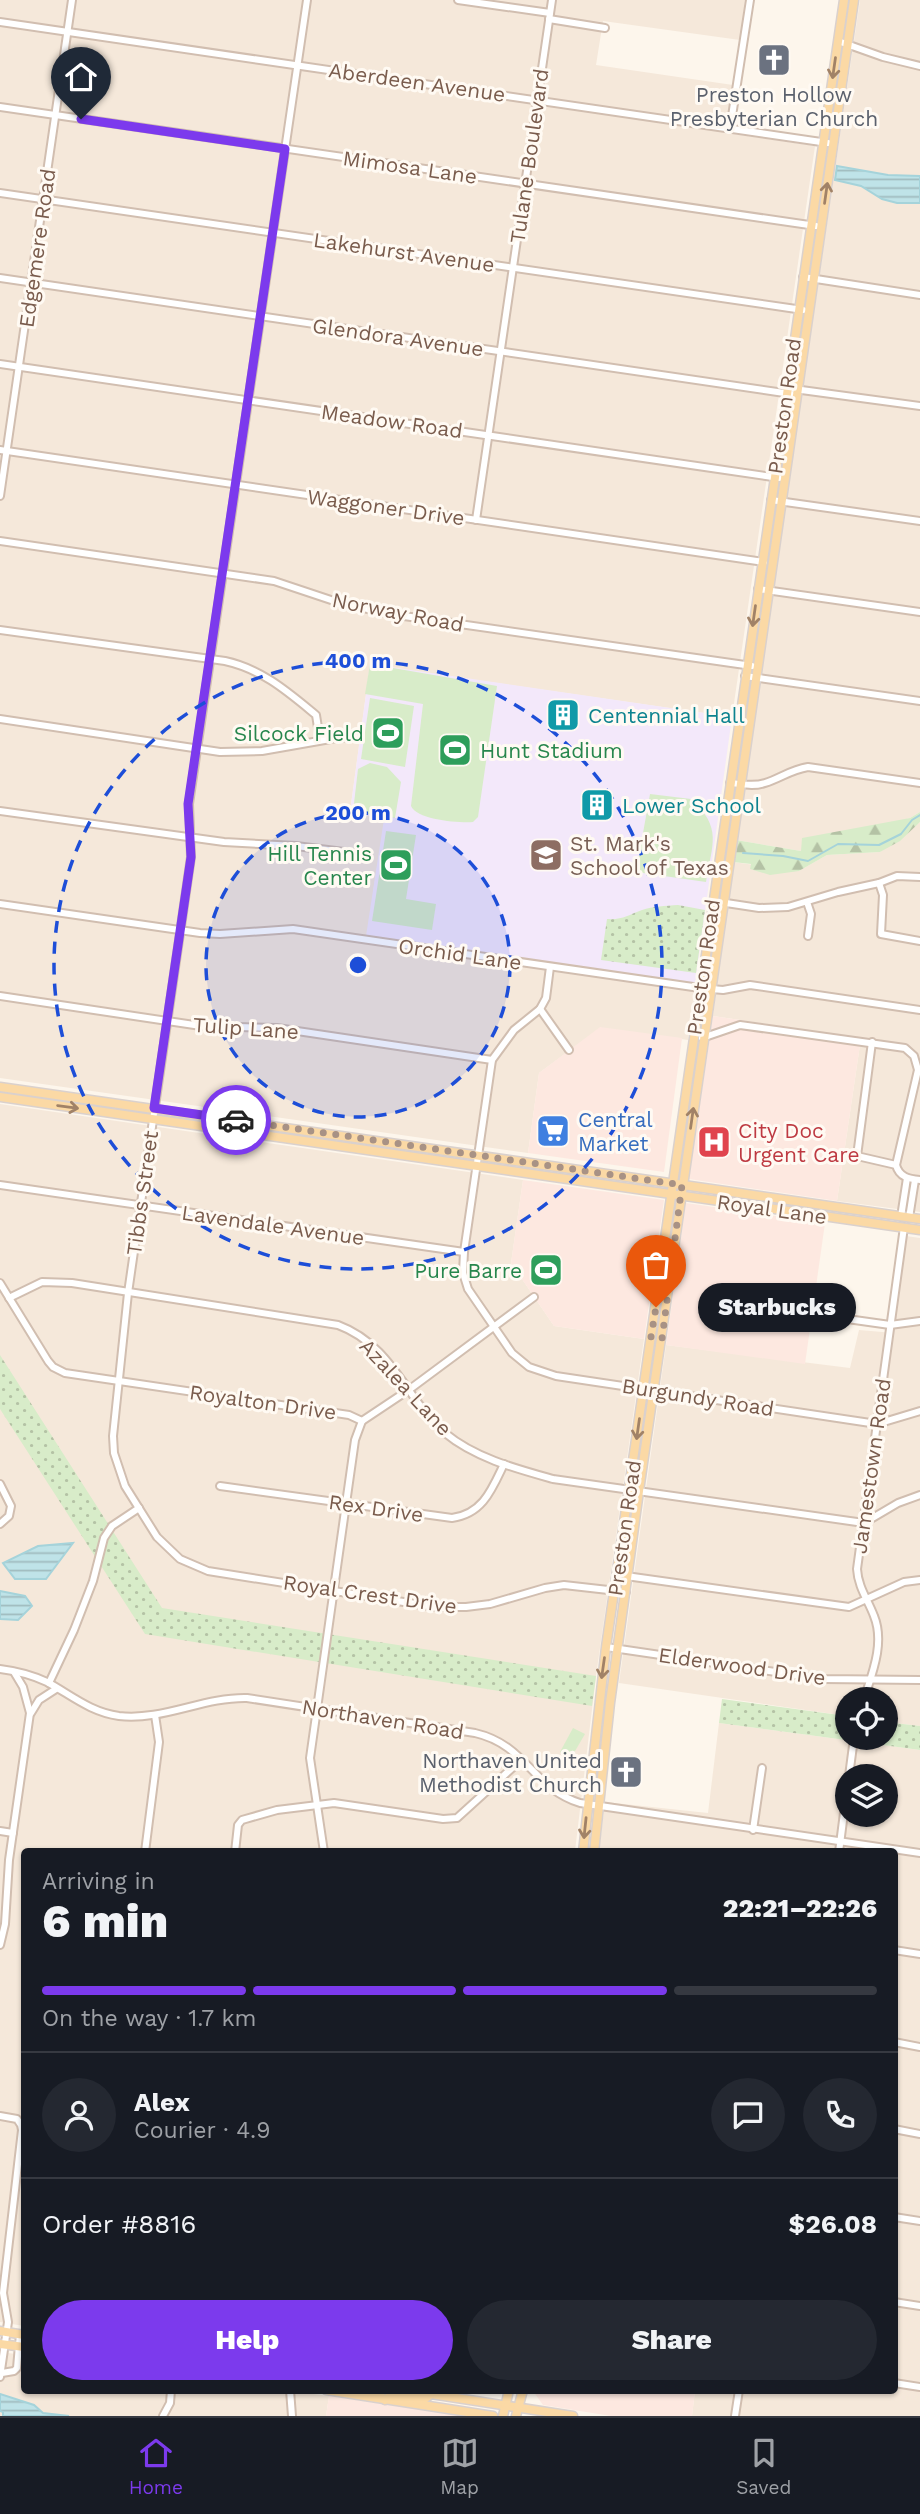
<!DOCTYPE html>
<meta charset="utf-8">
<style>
:root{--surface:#171b24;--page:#242831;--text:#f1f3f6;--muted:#9ea1a6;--line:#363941;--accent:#7c3aed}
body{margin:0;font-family:"Work Sans",sans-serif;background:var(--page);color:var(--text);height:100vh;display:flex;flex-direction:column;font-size:26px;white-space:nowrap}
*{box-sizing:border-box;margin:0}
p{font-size:23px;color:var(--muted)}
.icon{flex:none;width:38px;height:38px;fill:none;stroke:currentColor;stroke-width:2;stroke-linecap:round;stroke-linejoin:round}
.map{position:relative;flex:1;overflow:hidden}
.panel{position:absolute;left:21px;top:1848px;width:877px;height:546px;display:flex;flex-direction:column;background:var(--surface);border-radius:7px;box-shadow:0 2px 5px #0004}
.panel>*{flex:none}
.fabs{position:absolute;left:835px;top:1687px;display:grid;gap:14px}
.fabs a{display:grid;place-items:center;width:63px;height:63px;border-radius:50%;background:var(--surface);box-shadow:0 2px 5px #0004;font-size:35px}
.pin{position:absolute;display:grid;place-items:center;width:60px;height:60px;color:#fff;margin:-72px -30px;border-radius:50% 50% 50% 0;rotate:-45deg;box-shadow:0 0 7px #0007}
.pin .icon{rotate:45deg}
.courier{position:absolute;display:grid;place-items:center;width:70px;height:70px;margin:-35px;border:5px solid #7c3aed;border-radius:50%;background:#fff;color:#222;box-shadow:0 2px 9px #0007}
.bubble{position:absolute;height:49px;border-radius:24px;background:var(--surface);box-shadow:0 2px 5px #0004;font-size:23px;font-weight:800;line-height:49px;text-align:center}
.overview em{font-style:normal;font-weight:800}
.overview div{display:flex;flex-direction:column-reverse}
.overview{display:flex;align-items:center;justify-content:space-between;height:119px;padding:0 21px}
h1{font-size:46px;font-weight:800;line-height:52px}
.bar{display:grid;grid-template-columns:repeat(4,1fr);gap:10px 7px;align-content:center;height:84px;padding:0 21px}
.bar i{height:9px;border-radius:5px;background:var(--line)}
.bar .active{background:var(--accent)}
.bar p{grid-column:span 4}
.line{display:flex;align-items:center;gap:18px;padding:0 21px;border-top:2px solid var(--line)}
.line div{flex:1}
.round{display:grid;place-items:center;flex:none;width:74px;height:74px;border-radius:37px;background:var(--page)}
.cta{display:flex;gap:14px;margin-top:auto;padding:14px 21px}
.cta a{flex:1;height:80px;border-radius:42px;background:var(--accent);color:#fff;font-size:28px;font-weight:800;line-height:80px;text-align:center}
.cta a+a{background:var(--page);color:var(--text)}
.tab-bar{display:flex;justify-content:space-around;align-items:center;height:98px;border-top:2px solid var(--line);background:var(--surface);font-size:19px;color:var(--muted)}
.tab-bar a{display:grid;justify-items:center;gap:4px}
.tab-bar .active{color:var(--accent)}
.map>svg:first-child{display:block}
.residential{fill:#f5e8da;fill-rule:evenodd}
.commercial{fill:#fde8e0}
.education{fill:#f3e8fa}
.grass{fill:url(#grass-dots)}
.forest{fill:url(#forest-firs)}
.garden{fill:#d8ecc9}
.water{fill:url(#water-rules);stroke:#a5d3da;stroke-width:2}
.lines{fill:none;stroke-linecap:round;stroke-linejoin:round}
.stream{stroke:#a5d3da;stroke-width:2}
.minor-casing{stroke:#d1beb0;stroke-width:10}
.major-casing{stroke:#dad1cd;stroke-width:11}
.minor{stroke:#fff;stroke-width:6}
.major{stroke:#fbd9a5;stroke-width:8}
.oneway{stroke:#a18267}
.done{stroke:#a89285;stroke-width:7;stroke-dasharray:0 12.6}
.route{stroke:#7c3aed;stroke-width:9}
.ring{fill:none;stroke:#1d4ed8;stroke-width:3.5;stroke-dasharray:12 9}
.labels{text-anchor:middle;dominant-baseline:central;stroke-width:6;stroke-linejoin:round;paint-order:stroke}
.street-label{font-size:21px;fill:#7a5c4d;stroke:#fffaf3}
.worship-label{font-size:21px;fill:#5b616d;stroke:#fffaf3}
.culture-label{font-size:21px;fill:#0d838f;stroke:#fffaf3;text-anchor:start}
.leisure-label{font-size:21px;fill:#27864d;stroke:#fffaf3;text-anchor:end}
.education-label{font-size:21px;fill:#785e54;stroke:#fffaf3;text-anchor:start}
.shop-label{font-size:21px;fill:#366cbe;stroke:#fffaf3;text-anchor:start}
.health-label{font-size:21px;fill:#be3a42;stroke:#fffaf3;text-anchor:start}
.centre{fill:#1d4ed8;stroke:#fffaf3;stroke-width:3.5}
.ring-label{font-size:21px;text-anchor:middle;font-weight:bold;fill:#1d4ed8;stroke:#fffaf3;stroke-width:6;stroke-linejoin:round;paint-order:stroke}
</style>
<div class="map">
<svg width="920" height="2416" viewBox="0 0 920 2416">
<defs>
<pattern id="grass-dots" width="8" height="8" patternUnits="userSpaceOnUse" patternTransform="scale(1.75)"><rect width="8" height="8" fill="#d8ecc9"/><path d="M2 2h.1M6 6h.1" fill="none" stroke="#b4c2a5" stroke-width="1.8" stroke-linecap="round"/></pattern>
<pattern id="forest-firs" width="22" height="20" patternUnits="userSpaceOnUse" patternTransform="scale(1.75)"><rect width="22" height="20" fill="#d8ecc9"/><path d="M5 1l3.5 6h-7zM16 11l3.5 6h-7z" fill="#b4c2a5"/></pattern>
<pattern id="water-rules" width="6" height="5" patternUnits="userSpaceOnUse" patternTransform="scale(1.75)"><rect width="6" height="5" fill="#bfe3e8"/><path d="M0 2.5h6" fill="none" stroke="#a0bbbe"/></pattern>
</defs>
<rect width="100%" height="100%" fill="#fdf6ec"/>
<g class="residential">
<polygon points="0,0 745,0 740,40 603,21 596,65 733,85 727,133 815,146 732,717 370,665 350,812 385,819 373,892 555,963 695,984 688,1040 600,1028 539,1073 528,1153 0,1078"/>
<polygon points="860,0 920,0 920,812 910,818 801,851 736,840"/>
<polygon points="920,822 920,1212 837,1201 861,1038 713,1016 733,862 799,871 827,855 880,852"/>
<polygon points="0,1104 523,1180 511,1263 554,1326 644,1339 596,1676 575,1851 24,1852 24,2326 0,2322"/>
<polygon points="906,1236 920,1238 920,1726 886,1722 886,1699 847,1699 847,1716 619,1683 666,1345 850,1368 859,1330 894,1333"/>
<path d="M719,1723L920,1750V2416H692L695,2391L894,2390V1852H599L605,1802L708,1813ZM847,1776H886V1815H847Z"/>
<polygon points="0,2352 24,2355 24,2390 291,2391 329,2396 326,2416 0,2416"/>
</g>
<g class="commercial">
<polygon points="713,1016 861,1038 837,1201 689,1179"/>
<polygon points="600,1027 682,1038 664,1172 528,1153 539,1073"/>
<polygon points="523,1180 664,1200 644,1339 554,1326 511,1263"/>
<polygon points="686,1203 825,1223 805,1364 666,1345"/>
<polygon points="533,2391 695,2391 692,2416 611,2416 543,2405"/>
<polygon points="329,2396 465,2416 326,2416"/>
</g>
<polygon class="education" points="370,664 732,717 695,984 366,936 384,819 350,812"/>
<g class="grass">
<path d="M678,905L705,910L696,973L601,960L607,919C623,920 628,915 642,910C653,906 665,906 678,905Z"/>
<polygon points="0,1355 162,1608 596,1676 592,1706 145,1634 0,1409"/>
<polygon points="722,1699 847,1716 847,1738 886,1738 886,1722 920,1726 920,1750 719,1723"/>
</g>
<polygon class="forest" points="920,812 920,822 900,841 880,852 827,855 799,871 770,875 750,869 751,864 733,862 736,840 801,851 802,838 910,818"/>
<g class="garden">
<path d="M370,664L497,686L478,817L473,822C458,823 417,820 411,806L423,704L365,694Z"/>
<polygon points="370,698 414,706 405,767 361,759"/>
<polygon points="370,763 387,767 401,782 395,818 353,812 358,769"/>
<path d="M650,794L691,799C723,828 712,844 706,882L636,872Z"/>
<polygon points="386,831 416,835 406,899 436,904 432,930 372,921"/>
<polygon points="573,1728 585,1734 571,1758 560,1752"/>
</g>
<g class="water">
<polygon points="837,166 888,175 920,176 920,203 897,203 882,199 861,186 835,180"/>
<polygon points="73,1543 46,1579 15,1579 3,1563 38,1546"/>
<polygon points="0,1591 25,1596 32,1606 18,1620 0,1619"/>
<polygon points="0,2394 34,2405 43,2413 69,2416 3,2416 3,2412 0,2411"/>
</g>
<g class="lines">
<polyline class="stream" points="743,853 783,856 808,861 838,844 879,845 901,834 912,820 920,815"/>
<defs>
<g id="minor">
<polyline points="307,0 189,804 191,857 128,1293 113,1436 114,1453 125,1486 157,1537 180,1559 208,1571 435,1607 466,1607 490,1604 545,1588 564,1585 626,1592"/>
<polyline points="458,0 550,13"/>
<polyline points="549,19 605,28"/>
<polyline points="0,22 828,143"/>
<polyline points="838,41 883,57 920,66"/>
<polyline points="0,107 816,226"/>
<polyline points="730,129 750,0"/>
<polyline points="0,193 803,310"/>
<polyline points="803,277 920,295"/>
<polyline points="0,278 791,394"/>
<polyline points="0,364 779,478"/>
<polyline points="794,389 920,406"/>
<polyline points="0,450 764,562"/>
<polyline points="0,496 72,0"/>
<polyline points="771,500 920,521"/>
<polyline points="476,520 552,0"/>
<polyline points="0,541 274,581 337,602 390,614 752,666"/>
<polyline points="758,589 920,612"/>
<path d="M0,630L225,661C262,669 288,692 316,715L320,740"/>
<polyline points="745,676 920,701"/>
<polyline points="0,719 220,752 262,751 336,738 355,737"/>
<path d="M730,783C742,784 753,787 765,783C781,778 790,770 808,767L920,783"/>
<polyline points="0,811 224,842 296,846 368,855"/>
<polyline points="879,883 883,895 881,934 920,941"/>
<polyline points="713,901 759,908 788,907 838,892 879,883 897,876 920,877"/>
<polyline points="807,902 811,914 808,936"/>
<polyline points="0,904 200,933 220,934 293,929 700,988 723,990 750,985 920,1010"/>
<polyline points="550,967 546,998 540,1009 514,1030 492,1060 464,1252 463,1273 468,1289 512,1353 529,1367 556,1376 877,1424 920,1411"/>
<polyline points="0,996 201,1026 277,1028 492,1060"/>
<polyline points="540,1009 569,1050"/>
<path d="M702,1038L740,1025L905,1048L914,1056L918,1070L896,1165C899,1177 909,1179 920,1180"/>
<polyline points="872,1042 857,1156 896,1165"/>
<polyline points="0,1185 464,1252"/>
<polyline points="901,1217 907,1178"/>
<polyline points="909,1218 915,1180"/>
<polyline points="0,1283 48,1361 53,1367 65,1373 349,1415 362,1421"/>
<path d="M9,1298L42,1282L72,1283L338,1325C392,1345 406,1399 445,1433C475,1458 517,1469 553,1479L864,1523L898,1503L920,1495"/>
<polyline points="819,1315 890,1325 920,1321"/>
<polyline points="362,1421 410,1389 534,1297"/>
<polyline points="0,1484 11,1506 9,1516 0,1524"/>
<path d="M220,1486L452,1518C483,1514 492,1489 504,1464"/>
<polyline points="626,1576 849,1607 904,1582 920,1580"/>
<polyline points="606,1647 823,1679 920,1680"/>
<path d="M0,1669C16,1671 32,1675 47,1682C71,1695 90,1712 119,1716C163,1721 203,1697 247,1698L475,1733C527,1745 532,1788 580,1803L920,1853"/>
<polyline points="49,1683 74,1630 93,1581 104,1538 112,1526 139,1508"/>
<path d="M864,1699C872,1674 885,1643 874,1616C868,1600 858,1587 857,1569L904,1227"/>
<polyline points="31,1713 39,1700 56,1689"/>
<polyline points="849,1776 854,1738"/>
<polyline points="753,1830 762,1768"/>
<polyline points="0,1831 13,1833"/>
<polyline points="145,1852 159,1742 155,1715"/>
<polyline points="235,1852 238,1825 242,1820 277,1810 334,1803 443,1819 457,1818 522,1759"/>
<polyline points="324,1852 310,1758 355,1440 362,1421"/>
<polyline points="839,1852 847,1789"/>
<polyline points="0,1945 5,1924 9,1860 30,1713 23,1687 14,1672"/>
<polyline points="894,1950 920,1954"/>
<polyline points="894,2042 920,2047"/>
<polyline points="0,2116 17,2119 21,2125 22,2130 3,2293 8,2322 0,2377"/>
<polyline points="894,2129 920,2134"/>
<polyline points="894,2217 920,2221"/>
<polyline points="894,2302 920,2306"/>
<polyline points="2,2373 14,2371 17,2368 20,2334"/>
<polyline points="894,2383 920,2387"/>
<polyline points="290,2390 292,2416"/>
<polyline points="163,2416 170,2403 171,2390"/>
<polyline points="735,2416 739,2390"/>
</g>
<g id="major">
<polyline points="0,1087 920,1219"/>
<polyline points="0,1097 920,1230"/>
<polyline points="583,1852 606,1647 844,0"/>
<polyline points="594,1852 610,1703 639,1491 854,0"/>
<polyline points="0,2331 24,2335"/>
<polyline points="0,2344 24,2347"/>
<polyline points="326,2390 493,2416"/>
<polyline points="405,2390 573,2416"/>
<polyline points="365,2392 379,2393 385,2390"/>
<polyline points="385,2400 391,2395 423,2400 431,2394"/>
<polyline points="503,2416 509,2390"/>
<polyline points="516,2416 523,2390"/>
</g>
</defs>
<use href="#minor" class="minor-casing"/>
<use href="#major" class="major-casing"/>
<use href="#minor" class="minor"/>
<use href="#major" class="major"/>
</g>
<defs><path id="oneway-shaft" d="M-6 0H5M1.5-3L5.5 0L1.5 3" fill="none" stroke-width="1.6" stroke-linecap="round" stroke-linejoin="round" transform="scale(1.75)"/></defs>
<g class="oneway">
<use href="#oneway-shaft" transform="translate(834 68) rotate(98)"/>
<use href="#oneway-shaft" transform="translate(826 193) rotate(-82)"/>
<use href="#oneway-shaft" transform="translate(754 616) rotate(98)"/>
<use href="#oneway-shaft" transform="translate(68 1107) rotate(8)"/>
<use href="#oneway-shaft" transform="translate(692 1118) rotate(-82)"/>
<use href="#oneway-shaft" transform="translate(638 1429) rotate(98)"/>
<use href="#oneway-shaft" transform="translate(603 1668) rotate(98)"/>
<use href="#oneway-shaft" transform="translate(585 1828) rotate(96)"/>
</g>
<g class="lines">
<polyline class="done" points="236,1120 682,1185 662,1339 651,1337 656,1307"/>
<polyline class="route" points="81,119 285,149 188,804 191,857 154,1108 236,1120"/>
</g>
<circle cx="358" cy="965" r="152" fill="#1d4ed8" fill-opacity=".12"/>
<g class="ring">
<circle cx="358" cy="965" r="152"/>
<circle cx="358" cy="965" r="304"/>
</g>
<defs>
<symbol id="church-square" viewBox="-11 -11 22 22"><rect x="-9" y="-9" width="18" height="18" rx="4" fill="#6b7280" stroke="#fffaf3"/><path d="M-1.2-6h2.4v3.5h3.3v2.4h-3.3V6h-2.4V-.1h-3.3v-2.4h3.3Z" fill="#fff"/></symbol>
<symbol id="building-square" viewBox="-11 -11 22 22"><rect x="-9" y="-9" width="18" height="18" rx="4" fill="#0f9aa8" stroke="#fffaf3"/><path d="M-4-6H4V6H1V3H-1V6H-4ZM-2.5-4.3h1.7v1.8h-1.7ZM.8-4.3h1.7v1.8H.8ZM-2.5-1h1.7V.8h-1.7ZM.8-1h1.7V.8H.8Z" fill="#fff"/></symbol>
<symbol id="stadium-square" viewBox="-11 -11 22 22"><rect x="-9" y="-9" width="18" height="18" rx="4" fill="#2e9e5b" stroke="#fffaf3"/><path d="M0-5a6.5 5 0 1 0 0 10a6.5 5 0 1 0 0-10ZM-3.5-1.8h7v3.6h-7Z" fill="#fff"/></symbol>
<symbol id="school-square" viewBox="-11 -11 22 22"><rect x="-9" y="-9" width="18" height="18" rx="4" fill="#8d6e63" stroke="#fffaf3"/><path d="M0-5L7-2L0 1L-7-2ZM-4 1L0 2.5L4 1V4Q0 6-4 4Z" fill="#fff"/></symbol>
<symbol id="supermarket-square" viewBox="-11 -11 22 22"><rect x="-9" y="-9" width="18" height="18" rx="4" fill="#3f7fe0" stroke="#fffaf3"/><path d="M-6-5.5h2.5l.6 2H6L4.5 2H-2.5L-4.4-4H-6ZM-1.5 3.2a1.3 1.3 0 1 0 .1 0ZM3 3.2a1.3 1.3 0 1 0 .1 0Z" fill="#fff"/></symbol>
<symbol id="hospital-square" viewBox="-11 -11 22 22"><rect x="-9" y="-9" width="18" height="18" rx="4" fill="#e0444e" stroke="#fffaf3"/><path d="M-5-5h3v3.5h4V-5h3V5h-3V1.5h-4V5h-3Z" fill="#fff"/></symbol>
</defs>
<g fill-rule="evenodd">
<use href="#church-square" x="755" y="41" width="38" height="38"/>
<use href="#building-square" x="544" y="696" width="38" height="38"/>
<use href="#stadium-square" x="369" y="714" width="38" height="38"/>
<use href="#stadium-square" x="436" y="731" width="38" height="38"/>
<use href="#building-square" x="578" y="786" width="38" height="38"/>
<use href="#school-square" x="527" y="836" width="38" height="38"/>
<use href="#stadium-square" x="377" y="846" width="38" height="38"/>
<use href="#supermarket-square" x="534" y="1112" width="38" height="38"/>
<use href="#hospital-square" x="695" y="1123" width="38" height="38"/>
<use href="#stadium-square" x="527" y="1251" width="38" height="38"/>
<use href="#church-square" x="607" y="1753" width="38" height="38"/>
</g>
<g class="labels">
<g class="street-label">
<text transform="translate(417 82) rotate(8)">Aberdeen Avenue</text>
<text transform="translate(529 156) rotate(-82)">Tulane Boulevard</text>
<text transform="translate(410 167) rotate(8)">Mimosa Lane</text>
<text transform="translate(37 248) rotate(-82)">Edgemere Road</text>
<text transform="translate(404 252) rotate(8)">Lakehurst Avenue</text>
<text transform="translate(398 337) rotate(8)">Glendora Avenue</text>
<text transform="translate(784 406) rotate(-82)">Preston Road</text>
<text transform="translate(392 421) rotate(8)">Meadow Road</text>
<text transform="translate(386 507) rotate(8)">Waggoner Drive</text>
<text transform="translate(398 612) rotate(11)">Norway Road</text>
<text transform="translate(460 954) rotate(8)">Orchid Lane</text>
<text transform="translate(703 967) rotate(-82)">Preston Road</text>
<text transform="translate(246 1028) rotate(4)">Tulip Lane</text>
<text transform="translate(142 1193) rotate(-82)">Tibbs Street</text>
<text transform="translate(772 1209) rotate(8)">Royal Lane</text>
<text transform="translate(273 1225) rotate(8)">Lavendale Avenue</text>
<text transform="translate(406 1387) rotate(47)">Azalea Lane</text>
<text transform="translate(698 1397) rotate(9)">Burgundy Road</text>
<text transform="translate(263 1402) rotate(8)">Royalton Drive</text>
<text transform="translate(871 1466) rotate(-82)">Jamestown Road</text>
<text transform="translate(376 1508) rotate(8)">Rex Drive</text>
<text transform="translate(624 1528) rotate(-82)">Preston Road</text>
<text transform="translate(370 1594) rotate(8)">Royal Crest Drive</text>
<text transform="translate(742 1666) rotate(8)">Elderwood Drive</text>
<text transform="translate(383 1719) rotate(9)">Northaven Road</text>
</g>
<g class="worship-label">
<text x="774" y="94">Preston Hollow<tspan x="774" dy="24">Presbyterian Church</tspan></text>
<text x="602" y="1760" text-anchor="end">Northaven United<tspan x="602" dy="24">Methodist Church</tspan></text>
</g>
<g class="culture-label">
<text x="588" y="715">Centennial Hall</text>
<text x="622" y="805">Lower School</text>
</g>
<g class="leisure-label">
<text x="364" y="733">Silcock Field</text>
<text x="480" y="750" text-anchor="start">Hunt Stadium</text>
<text x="372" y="853">Hill Tennis<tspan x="372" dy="24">Center</tspan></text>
<text x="522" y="1270">Pure Barre</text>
</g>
<g class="education-label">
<text x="570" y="843">St. Mark's<tspan x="570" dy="24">School of Texas</tspan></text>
</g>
<g class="shop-label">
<text x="578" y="1119">Central<tspan x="578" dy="24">Market</tspan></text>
</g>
<g class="health-label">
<text x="738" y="1130">City Doc<tspan x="738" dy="24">Urgent Care</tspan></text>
</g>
</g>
<circle cx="358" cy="965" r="10" class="centre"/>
<g class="ring-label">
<text x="358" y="668">400 m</text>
<text x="358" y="820">200 m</text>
</g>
</svg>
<div class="fabs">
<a><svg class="icon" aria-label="locate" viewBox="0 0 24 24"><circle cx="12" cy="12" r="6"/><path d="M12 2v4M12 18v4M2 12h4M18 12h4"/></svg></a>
<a><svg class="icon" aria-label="layers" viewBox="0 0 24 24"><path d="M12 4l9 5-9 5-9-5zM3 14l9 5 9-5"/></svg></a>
</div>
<div class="pin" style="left:656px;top:1307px;background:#ea580c"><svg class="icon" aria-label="bag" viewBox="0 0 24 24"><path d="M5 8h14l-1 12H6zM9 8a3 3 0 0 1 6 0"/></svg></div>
<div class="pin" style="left:81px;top:119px;background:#1f2937"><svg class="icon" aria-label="home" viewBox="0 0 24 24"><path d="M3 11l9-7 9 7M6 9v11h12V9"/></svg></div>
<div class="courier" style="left:236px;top:1120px"><svg class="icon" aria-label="car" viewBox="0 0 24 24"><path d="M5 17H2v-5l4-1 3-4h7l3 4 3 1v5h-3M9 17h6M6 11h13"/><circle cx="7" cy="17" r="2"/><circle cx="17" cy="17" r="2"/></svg></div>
<div class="bubble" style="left:698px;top:1283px;width:158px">Starbucks</div>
<section class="panel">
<div class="overview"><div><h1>6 min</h1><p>Arriving in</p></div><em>22:21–22:26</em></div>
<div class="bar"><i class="active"></i><i class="active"></i><i class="active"></i><i></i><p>On the way · 1.7 km</p></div>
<div class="line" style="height:126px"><a class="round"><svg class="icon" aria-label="person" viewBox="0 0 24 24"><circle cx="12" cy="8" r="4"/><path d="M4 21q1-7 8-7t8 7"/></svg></a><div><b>Alex</b><p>Courier · 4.9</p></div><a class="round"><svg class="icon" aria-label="chat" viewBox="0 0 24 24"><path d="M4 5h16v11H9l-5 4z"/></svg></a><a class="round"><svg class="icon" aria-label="phone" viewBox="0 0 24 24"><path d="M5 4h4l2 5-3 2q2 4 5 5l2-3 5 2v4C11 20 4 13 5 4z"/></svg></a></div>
<div class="line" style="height:91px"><div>Order #8816</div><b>$26.08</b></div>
<div class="cta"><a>Help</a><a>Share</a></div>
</section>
</div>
<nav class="tab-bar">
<a class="active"><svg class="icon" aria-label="home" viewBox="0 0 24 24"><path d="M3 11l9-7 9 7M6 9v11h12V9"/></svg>Home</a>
<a><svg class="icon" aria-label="map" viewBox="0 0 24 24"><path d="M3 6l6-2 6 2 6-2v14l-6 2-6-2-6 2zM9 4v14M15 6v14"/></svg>Map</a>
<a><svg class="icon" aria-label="saved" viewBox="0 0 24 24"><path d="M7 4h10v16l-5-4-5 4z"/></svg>Saved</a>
</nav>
